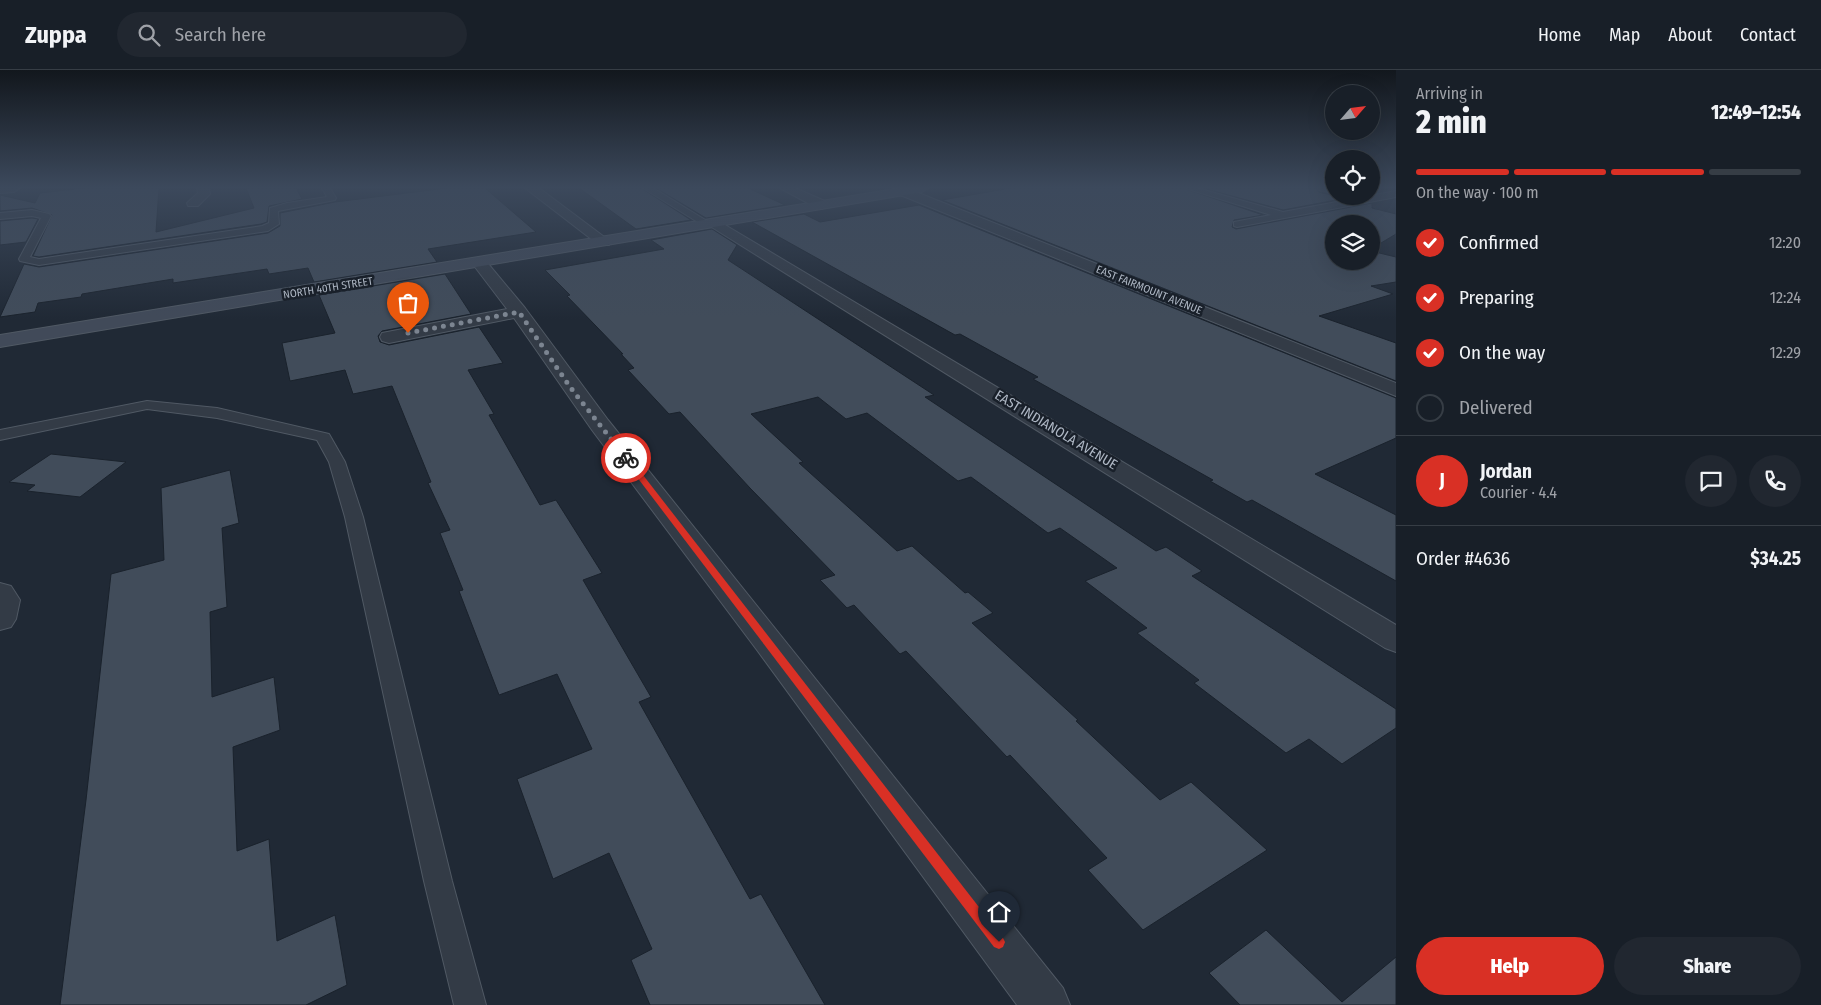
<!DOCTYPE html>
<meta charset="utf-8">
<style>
:root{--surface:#181f28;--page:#212730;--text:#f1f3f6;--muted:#9fa2a8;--line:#363d45;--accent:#d93025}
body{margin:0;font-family:"Fira Sans Condensed",sans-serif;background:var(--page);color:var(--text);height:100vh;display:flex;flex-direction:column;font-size:19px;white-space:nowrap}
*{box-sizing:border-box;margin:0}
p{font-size:16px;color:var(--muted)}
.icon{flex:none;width:28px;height:28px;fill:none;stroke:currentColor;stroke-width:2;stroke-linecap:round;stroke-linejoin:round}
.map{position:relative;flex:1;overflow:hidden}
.details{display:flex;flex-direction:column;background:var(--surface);width:425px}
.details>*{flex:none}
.needle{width:32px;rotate:62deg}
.controls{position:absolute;left:1325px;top:15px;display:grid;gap:10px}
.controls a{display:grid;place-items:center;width:55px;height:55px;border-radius:50%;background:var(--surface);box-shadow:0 5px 20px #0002,0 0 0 1px var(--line);font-size:25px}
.pin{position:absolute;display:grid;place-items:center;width:42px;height:42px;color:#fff;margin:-51px -21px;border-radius:50% 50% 50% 0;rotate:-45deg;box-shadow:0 0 5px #0007}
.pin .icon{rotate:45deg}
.courier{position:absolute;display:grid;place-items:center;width:50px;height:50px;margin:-25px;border:4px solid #d93025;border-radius:50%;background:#fff;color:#222;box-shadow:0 1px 6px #0007}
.summary em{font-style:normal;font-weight:800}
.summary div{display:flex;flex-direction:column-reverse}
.summary{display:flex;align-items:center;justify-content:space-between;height:85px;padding:0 20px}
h1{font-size:32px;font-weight:800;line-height:38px}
.bar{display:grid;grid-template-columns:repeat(4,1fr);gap:8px 5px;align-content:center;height:60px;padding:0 20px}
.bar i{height:6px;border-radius:4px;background:var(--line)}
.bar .current{background:var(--accent)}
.bar p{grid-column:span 4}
.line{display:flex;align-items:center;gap:12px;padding:0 20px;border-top:1px solid var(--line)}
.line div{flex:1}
.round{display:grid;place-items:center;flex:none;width:52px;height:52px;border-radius:26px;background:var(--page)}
ol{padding:0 20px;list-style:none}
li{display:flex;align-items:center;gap:15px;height:55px}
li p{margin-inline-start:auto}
li .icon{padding:5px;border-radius:50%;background:var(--accent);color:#fff;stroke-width:4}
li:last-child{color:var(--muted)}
li i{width:28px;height:28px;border:2px solid var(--line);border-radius:50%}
.primary-button{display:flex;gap:10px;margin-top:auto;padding:10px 20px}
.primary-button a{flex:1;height:58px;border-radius:30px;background:var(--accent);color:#fff;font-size:20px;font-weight:800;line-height:58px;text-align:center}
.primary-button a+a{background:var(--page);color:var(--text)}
header{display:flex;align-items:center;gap:30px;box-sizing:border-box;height:70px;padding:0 25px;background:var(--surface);border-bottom:1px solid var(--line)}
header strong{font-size:24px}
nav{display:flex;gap:28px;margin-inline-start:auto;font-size:18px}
.search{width:350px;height:45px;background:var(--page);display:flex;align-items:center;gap:12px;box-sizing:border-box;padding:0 18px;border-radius:28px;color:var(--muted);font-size:19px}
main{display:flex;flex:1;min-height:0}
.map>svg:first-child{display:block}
.building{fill:#414c5a;stroke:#1a222c}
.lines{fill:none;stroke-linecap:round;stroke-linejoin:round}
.service-casing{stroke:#505964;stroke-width:2}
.minor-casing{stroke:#505964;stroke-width:2}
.secondary-casing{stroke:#505964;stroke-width:2}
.service{fill:#333b46;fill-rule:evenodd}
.minor{fill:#333b46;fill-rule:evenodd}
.secondary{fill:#414a59;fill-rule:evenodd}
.route{fill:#d93025}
.done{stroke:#7c8591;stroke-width:5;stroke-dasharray:0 9}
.labels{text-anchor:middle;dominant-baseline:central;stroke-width:5;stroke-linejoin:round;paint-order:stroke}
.far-street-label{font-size:11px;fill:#adb6c3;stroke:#19202a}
.street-label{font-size:14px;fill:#adb6c3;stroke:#19202a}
</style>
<header>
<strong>Zuppa</strong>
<div class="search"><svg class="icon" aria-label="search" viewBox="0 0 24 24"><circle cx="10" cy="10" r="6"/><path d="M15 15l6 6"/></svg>Search here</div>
<nav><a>Home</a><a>Map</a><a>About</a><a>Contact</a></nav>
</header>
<main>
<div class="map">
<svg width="1396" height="935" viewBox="0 0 1396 935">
<rect width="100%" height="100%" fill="#202935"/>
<g class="building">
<polygon points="84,118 159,118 156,162 254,138 246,118 296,118 302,129 269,136 267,152 261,154 39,187 33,186 52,145 32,138 0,141 0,125 35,133 40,123"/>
<polygon points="447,118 485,118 536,162 428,179 437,192 314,212 308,198 269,204 267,199 173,213 173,209 82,224 81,227 38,233 35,242 0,247 24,194 39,197 268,163 280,156 280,143 335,132"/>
<polygon points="579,118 641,118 691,150 636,159"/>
<polygon points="656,118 748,118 785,135 706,148"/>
<polygon points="1011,118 1183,118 1263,145 1234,150 1232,157 1236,159 1372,133 1372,138 1396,144 1396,164 1371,179 1371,154 1334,154 1334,191 1371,191 1371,181 1396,187 1396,212 1371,216 1393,224 1319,246 1396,273 1396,311 942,130"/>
<polygon points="1203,118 1316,118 1319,122 1334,126 1357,126 1283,140"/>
<polygon points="919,135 1396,328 1396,368 1315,404 1396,445 1396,511 1252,430 1247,432 1210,411 1213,410 1033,309 1038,307 960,264 955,265 752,152 804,144 820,152"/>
<polygon points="32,148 38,149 26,172 0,175 0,151"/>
<polygon points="712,159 737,175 728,190 934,325 925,327 1156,481 1166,477 1202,501 1192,506 1396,639 1396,658 1342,694 1309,669 1286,683 1194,613 1199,610 1137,563 1147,558 1085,511 1117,498 1060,458 1048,463 971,407 958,411 867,343 846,349 818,327 751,344 803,392 799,393 897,481 912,476 965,523 968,522 993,543 972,553 1078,650 1076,651 1160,730 1191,712 1267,780 1143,860 1088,800 1107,788 1010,685 1007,687 906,581 900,584 854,535 847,538 820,510 835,505 750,418 680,342 669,344 628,300 634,298 621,284 623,284 567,226 570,225 545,200 664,179 651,170"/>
<polygon points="445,204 471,244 382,261 378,266 380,272 389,275 479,257 503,293 468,300 494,344 489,345 540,435 556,430 602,503 583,510 651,627 639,632 750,829 761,824 825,935 650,935 631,890 652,879 609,783 553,809 517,709 592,679 557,604 499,625 459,521 463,520 440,463 450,460 428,413 431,412 392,316 353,324 345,300 290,311 282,273 335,263 319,225"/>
<polygon points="51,384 126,392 80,427 27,421 35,415 9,412"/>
<polygon points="230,400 239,453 222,458 227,537 210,542 212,627 274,607 280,660 233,677 237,781 269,769 277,871 335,845 347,915 306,935 60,935 86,730 111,504 164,490 161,418"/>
<polygon points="1266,860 1342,932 1396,887 1396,935 1240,935 1209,903"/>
</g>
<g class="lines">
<defs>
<g id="service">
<polygon points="322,118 330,118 336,128 335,130 278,141 279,154 268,161 39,195 20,191 19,189 41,148 32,146 0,149 0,143 32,140 49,144 51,146 30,187 39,189 262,156 269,153 270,138 287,133 327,127"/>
<polygon points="643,118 653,118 712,154 710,156 704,156"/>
<polygon points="1185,118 1197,118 1283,142 1396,121 1396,127 1237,157 1234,156 1234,152 1271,145"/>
<polygon points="1318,118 1334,118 1334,123 1319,120"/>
<polygon points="147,331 217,338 329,364 345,392 363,447 452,811 486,935 454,935 424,811 345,447 329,392 317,370 217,348 147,339 0,370 0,360"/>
</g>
<g id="minor">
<polygon points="0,118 20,118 14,122 0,123"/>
<polygon points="197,118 209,118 210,124 198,136 188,136 187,133 198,123"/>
<polygon points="525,118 539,118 611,172 609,175 599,175"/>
<polygon points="780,118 795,118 827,132 828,135 822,139 817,138"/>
<polygon points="898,118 906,118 1396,313 1396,326 898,124 896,121"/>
<polygon points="715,149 1396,555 1396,582 1385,578 710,156 708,153 710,150"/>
<polygon points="480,188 485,190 525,238 608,350 1063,918 1070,935 1017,935 757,580 592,360 514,248 389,273 382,271 380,267 382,263 507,239 472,193 475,190"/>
<polygon points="0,513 11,516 20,530 16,549 11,557 0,560"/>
</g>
<polygon id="secondary" points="901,118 928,118 922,122 0,277 0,265"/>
</defs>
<use href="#service" class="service-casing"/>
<use href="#minor" class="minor-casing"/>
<use href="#secondary" class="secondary-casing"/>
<use href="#service" class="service"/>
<use href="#minor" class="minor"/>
<use href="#secondary" class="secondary"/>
</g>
<linearGradient id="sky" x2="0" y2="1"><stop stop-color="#12171d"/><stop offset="0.47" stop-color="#3c495c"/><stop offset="1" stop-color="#3c495c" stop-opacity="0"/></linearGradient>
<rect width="1396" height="249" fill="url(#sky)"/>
<polygon class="route" points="626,386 629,387 1003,868 1005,872 1003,877 999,879 994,877 624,390 624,387"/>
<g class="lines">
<polyline class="done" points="408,263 519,242 570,317 626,388"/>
</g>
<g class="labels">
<g class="far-street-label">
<text transform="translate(328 218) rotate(-9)">NORTH 40TH STREET</text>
<text transform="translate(1149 220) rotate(22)">EAST FAIRMOUNT AVENUE</text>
</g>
<g class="street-label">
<text transform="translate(1056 360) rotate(31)">EAST INDIANOLA AVENUE</text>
</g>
</g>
</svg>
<div class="controls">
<a><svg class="needle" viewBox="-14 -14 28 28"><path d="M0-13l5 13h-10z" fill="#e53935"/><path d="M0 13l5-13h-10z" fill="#9fa2a8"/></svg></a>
<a><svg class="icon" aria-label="locate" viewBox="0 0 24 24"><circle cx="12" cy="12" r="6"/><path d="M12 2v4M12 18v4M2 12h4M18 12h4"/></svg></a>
<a><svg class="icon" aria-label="layers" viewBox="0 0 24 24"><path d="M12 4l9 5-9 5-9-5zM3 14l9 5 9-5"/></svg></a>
</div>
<div class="pin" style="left:408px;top:263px;background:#ea580c"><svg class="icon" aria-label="bag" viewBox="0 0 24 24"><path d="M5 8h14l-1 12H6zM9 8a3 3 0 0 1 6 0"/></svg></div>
<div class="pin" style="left:999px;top:872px;background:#1f2937"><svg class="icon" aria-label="home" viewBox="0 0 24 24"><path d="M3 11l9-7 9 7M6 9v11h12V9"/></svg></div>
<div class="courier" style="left:626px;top:388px"><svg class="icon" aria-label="bike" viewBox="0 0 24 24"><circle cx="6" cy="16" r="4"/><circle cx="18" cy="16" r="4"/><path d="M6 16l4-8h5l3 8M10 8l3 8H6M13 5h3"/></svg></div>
</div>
<section class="details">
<div class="summary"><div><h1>2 min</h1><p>Arriving in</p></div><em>12:49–12:54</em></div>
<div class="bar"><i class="current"></i><i class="current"></i><i class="current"></i><i></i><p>On the way · 100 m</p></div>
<ol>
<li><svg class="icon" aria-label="check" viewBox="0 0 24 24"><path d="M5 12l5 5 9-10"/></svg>Confirmed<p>12:20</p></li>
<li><svg class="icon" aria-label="check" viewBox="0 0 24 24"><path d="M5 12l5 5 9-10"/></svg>Preparing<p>12:24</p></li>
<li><svg class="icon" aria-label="check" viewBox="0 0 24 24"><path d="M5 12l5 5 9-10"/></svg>On the way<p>12:29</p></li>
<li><i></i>Delivered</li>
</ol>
<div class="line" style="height:90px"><b class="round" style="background:var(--accent);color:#fff">J</b><div><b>Jordan</b><p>Courier · 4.4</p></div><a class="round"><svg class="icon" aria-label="chat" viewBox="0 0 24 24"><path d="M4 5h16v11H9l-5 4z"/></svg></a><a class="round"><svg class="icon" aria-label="phone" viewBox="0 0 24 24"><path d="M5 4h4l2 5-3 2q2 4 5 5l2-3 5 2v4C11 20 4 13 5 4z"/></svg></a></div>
<div class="line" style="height:65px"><div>Order #4636</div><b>$34.25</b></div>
<div class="primary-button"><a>Help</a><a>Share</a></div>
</section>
</main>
